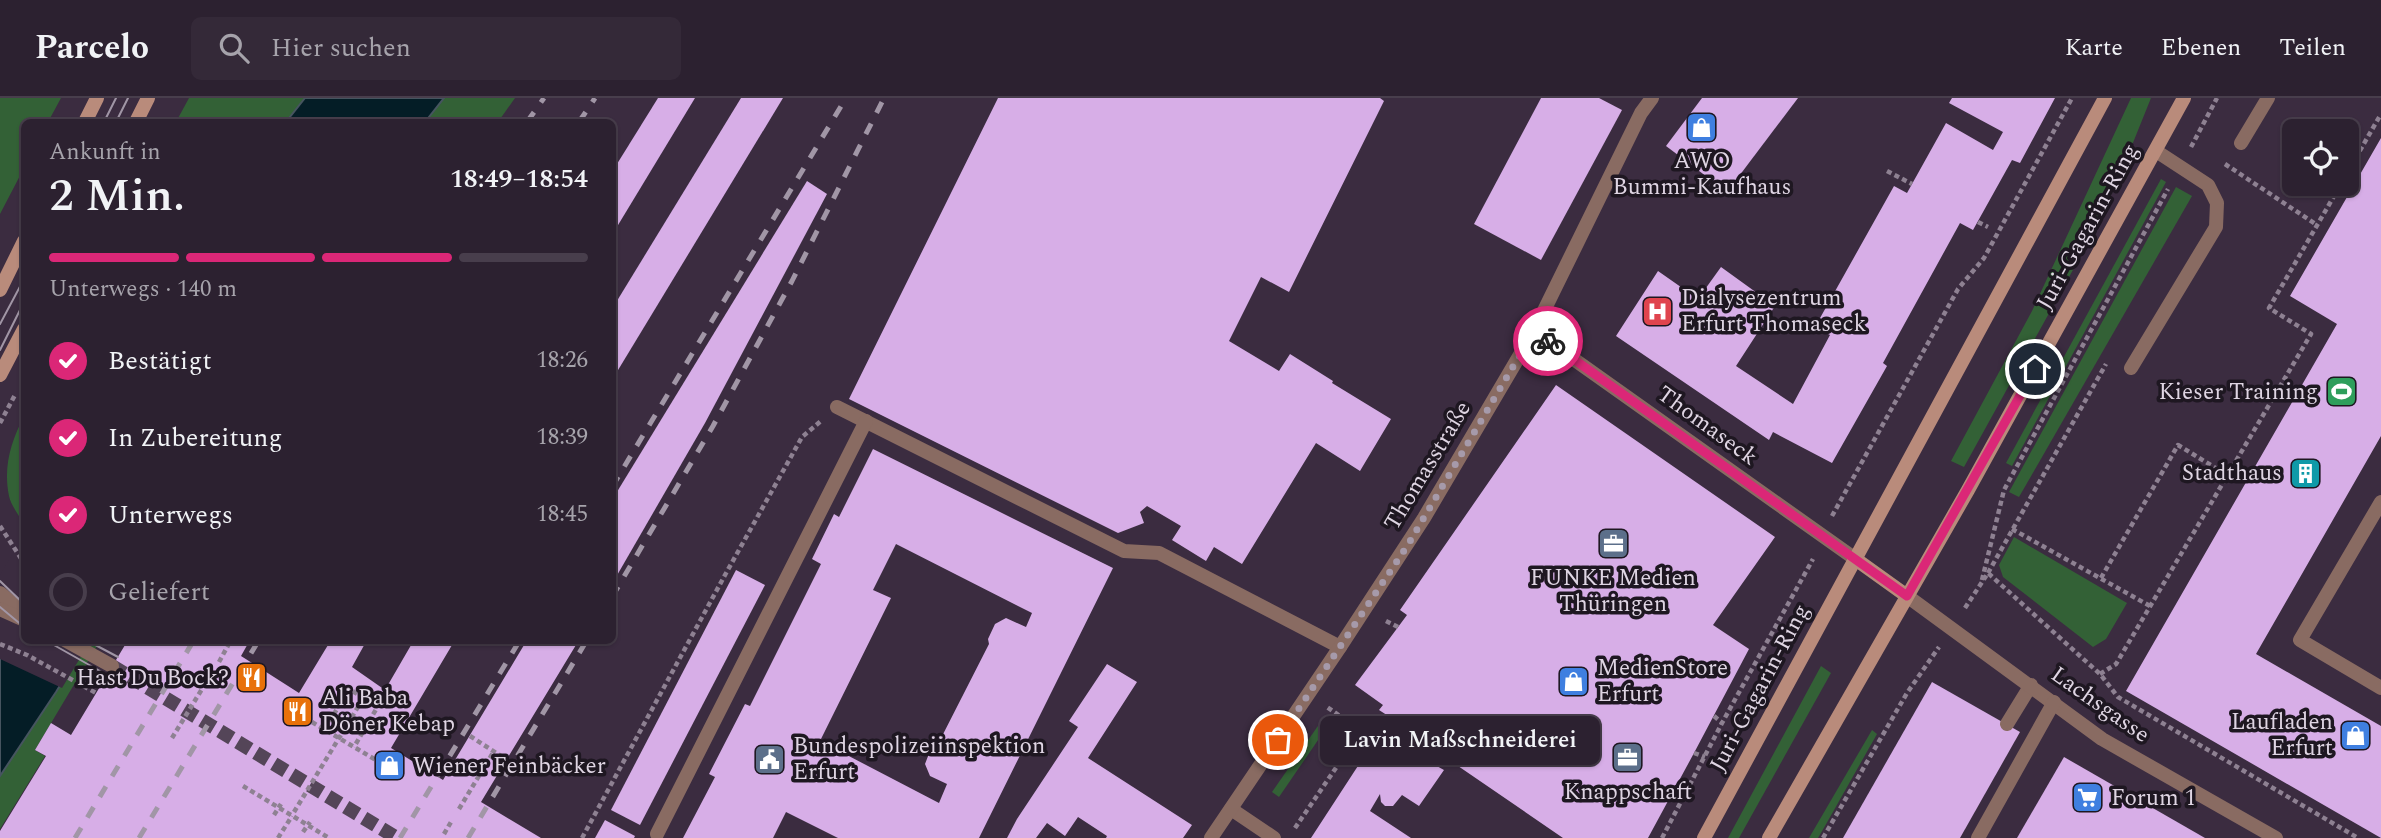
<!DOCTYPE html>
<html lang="de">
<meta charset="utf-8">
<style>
:root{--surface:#2c2130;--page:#342938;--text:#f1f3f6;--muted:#a6a3ab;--line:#483e4c;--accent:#db2777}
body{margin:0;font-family:Spectral,serif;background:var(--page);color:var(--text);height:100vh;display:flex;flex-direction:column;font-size:26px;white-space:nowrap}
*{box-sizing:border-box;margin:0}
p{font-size:23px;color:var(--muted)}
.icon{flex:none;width:38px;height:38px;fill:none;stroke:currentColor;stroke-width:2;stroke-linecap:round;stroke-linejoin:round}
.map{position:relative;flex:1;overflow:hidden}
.panel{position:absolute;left:21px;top:21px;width:595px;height:525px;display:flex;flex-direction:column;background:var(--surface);border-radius:10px;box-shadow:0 2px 5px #0004,0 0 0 2px var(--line)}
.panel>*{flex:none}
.tools{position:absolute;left:2282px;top:21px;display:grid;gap:14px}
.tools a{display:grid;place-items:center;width:77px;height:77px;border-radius:10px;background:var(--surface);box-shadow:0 2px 5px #0004,0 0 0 2px var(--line);font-size:35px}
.pin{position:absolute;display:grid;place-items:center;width:60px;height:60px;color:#fff;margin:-30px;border:4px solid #fff;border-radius:50%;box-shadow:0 2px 7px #0007}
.courier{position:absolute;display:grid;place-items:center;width:70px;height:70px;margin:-35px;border:5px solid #db2777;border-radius:50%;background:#fff;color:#222;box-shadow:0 2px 9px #0007}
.bubble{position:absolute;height:49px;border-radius:10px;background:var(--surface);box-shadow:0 2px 5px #0004,0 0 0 2px var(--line);font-size:23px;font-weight:600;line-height:49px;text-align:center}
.summary em{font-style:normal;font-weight:600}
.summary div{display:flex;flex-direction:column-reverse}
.summary{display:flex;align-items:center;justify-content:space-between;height:119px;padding:0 28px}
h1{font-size:46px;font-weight:600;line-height:52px}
.bar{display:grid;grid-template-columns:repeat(4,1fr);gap:10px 7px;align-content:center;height:84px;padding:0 28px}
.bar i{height:9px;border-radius:5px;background:var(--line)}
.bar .current{background:var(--accent)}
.bar p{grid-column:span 4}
ol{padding:0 28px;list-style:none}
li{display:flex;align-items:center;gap:21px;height:77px}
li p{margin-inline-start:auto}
li .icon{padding:7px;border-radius:50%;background:var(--accent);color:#fff;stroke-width:4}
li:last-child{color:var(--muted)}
li i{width:38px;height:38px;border:4px solid var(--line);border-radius:50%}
header{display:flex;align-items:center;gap:42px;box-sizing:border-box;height:98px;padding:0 35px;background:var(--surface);border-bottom:2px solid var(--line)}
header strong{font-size:33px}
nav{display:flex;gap:38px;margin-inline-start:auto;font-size:24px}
.search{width:490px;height:63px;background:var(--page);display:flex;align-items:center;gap:18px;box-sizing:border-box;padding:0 24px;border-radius:10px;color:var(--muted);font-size:26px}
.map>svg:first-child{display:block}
.green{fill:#336136}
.water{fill:#041d26;stroke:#46545f;stroke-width:2}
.pier{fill:#3b2c40}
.building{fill:#d7aee7;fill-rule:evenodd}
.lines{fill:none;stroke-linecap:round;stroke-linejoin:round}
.street-tunnel{stroke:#544558;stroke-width:14;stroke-dasharray:14 7;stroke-linecap:butt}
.path{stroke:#8e8192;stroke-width:4.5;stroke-dasharray:5 3.5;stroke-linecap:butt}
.lane{stroke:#896b62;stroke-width:14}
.street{stroke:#896b62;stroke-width:14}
.secondary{stroke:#b98b7b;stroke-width:14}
.tram{stroke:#a196a6;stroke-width:2}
.rail{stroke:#a196a6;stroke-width:5;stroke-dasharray:12 12;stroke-linecap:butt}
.done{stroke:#a69aaa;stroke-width:7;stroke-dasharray:0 12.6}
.route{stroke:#db2777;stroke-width:9}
.labels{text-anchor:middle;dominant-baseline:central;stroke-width:7;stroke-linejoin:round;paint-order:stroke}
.poi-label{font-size:23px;fill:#dfd5e3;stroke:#1e1721;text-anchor:start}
.street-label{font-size:23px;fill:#dfd5e3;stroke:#1e1721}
</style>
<header>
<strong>Parcelo</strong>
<div class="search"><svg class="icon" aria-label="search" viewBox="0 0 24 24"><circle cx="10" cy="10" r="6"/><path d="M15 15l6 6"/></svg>Hier suchen</div>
<nav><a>Karte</a><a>Ebenen</a><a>Teilen</a></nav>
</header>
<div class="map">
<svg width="2381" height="740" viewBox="0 0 2381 740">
<rect width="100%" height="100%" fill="#3b2c40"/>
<g class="green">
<polygon points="0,0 61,0 48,24 24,24 24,70 0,116"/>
<polygon points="189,0 305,0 286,24 176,24"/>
<polygon points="444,0 515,0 498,24 425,24"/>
<polygon points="2131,0 2151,0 2116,87 2074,170 1964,369 1951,363 2032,213"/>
<polygon points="2161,81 2166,84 2012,368 2006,365"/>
<polygon points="2176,89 2192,98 2019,399 2009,394"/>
<path d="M24,318V427C20,418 11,408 9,398C3,368 11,344 24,318Z"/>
<polygon points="2014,439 2127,505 2106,541 2093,549 2003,479 1999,467"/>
<polygon points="87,543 100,543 35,652 45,658 0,731 0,678"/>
<polygon points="1821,568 1831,575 1739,740 1728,740"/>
<polygon points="1320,625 1327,629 1279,699 1272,694"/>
<polygon points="1872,632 1877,636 1825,728 1818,740 1809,740"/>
</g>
<g class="water">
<polygon points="305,0 444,0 425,24 286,24"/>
<polygon points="24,443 24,542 87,543 56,594 0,678 0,484"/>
</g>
<polygon class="pier" points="22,440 24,443 24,542 91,542 62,590 0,561 0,477"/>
<g class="building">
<polygon points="658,0 695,0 612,137 612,74"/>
<polygon points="741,0 783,0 612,282 612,211"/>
<polygon points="998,0 1380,0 1384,3 1289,194 1261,179 1229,243 1279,273 1290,256 1333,283 1332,285 1391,321 1360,373 1316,345 1242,466 1214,449 1206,463 1172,442 1181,428 1147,408 1140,414 1144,425 1118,435 849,301"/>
<polygon points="1541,0 1599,0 1622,12 1541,162 1474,126"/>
<polygon points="1702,0 1798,0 1727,94 1666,48"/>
<polygon points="1952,0 2055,0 2020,65 2012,62 1973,132 1960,125 1883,265 1887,268 1832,365 1773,334 1769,342 1616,238 1658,173 1698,201 1721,169 1775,208 1736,268 1793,306 1830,237 1815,229 1894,88 1907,95 1946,25 1993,52 2003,34 1949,5"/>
<polygon points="2381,40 2381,338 2256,556 2381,628 2381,740 2126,593 2337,226 2290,198"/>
<polygon points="807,83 827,96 705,325 612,486 612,402"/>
<polygon points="1556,287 1775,439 1713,527 1749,551 1694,655 1648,740 1563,740 1442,657 1435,667 1444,672 1419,708 1402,697 1393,708 1385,708 1381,704 1380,696 1370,713 1411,740 1311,740 1382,631 1387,635 1396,623 1379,612 1383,607 1355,587 1407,517 1400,512"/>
<path d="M873,351L1113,470L979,740H838L786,714L773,740H683L715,679L709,676L745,606L750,608L821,466L812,461L834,416L839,419ZM896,446L1032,515L1026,529L1006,520L995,526L988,541L989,546L936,650L930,653L925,666L930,678L947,686L939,705L820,643L891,500L873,492Z"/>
<polygon points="736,472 765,487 640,727 611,712"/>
<polygon points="128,542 250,542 241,558 299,595 331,542 367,542 352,569 385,592 414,542 455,542 391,650 443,682 527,542 579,542 481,704 541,740 0,740 0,733 46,658 35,652 51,625 71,637"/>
<polygon points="1107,566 1137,584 1088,660 1192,727 1183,740 1106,740 1107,738 1078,719 1065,738 1047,725 1036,740 1007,740 1017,721 1078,629 1069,623"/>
<polygon points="1932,584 2020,634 1960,740 1843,740"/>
<polygon points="2064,659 2205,740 2017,740"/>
<polygon points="605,722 635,738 634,740 595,740"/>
</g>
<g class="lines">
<polyline class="street-tunnel" points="112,568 397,740"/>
<g class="path">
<polyline points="2191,49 2217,0"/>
<polyline points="2225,66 2317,127"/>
<polyline points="1887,73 1912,86"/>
<polyline points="2347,75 2381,16"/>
<polyline points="1978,124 1988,129"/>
<polyline points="0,325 16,295"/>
<polyline points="1832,418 1958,191 1984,160 2072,0"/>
<polyline points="0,428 24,465"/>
<polyline points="2012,431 2150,508"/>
<polyline points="1988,475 2106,266"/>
<polyline points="2101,480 2178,347 2227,377"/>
<polyline points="1982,482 2004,392 2168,91"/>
<polyline points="1965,510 1988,475 2100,576 2118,599 2358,740"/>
<polyline points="1386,523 1398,529"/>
<polyline points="126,542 127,544"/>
<polyline points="0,546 27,557 96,595"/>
<polyline points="219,564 231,542"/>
<polyline points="2100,576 2116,566 2311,236 2269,210 2341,86"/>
<polyline points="290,611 381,665"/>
<polyline points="1714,618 1722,625"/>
<polyline points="325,631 349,591 378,608 354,649"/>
<polyline points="470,638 507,662"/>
<polyline points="172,640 210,578"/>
<polyline points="1694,655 1705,659"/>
<polyline points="243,688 329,740"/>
<polyline points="459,711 494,653"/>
<polyline points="294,714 364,599"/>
<polyline points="274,717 281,706"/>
<polyline points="1295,730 1361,633 1327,609"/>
<polyline points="303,734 310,724"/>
<polyline points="444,736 451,724"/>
<polyline points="278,740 292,718"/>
<polyline points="582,740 725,477 802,339 821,323"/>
<polyline points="1662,740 1722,625 1813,461"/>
<polyline points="1823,740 1907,595 1939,549"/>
</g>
<g class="lane">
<polyline points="2241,45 2268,0"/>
<polyline points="2131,270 2216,129 2217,105 2208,87 2156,53"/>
<polyline points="837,309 1124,453 1159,455 1340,549"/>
<polyline points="2381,404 2300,542 2381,590"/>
<polyline points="2007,626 2031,587"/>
<polyline points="657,736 866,323"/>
</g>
<g class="street">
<polyline points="1534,233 1854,460"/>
<polyline points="0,495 24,515"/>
<polyline points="1907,498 2102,641 2276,740"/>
<polyline points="0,511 24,522"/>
<polyline points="65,542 112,568"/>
<polyline points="1231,711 1274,740"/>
<polyline points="1211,740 1340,549 1424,420 1534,233 1641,15 1652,0"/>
<polyline points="1978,740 2054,604"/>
</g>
<g class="secondary">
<polyline points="85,24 97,0"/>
<polyline points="136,24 148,0"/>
<polyline points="0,192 24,143"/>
<polyline points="0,277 24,231"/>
<polyline points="1854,460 1907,498"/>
<polyline points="1704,740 2105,0"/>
<polyline points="1769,740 1968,392 2184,0"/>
</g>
<g class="tram">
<polyline points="104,24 116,0"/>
<polyline points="116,24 128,0"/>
<polyline points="0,226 24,181"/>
<polyline points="0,252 24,204"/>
<polyline points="0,483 24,506"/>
<polyline points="0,509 24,529"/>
<polyline points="45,542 107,577"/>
<polyline points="86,542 118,559"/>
</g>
<g class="rail">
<polyline points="527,24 544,0"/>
<polyline points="579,24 595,0"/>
<polyline points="612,389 846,0"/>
<polyline points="612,499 713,328 792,183 884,0"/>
<polyline points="75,740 194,542"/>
<polyline points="139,740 259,542"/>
<polyline points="400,740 520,542"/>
<polyline points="468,740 587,542"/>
</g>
</g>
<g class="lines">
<polyline class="done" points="1278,642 1409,445 1534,233 1548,243"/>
<polyline class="route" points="1548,243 1907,498 2035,271"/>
</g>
<defs>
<symbol id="shop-square" viewBox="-11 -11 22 22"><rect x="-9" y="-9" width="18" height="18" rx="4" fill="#3f7fe0" stroke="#1e1721"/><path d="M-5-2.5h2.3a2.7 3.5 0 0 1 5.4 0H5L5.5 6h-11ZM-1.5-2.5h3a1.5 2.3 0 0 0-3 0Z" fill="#fff"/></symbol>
<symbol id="hospital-square" viewBox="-11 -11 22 22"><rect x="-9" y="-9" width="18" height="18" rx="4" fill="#e0444e" stroke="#1e1721"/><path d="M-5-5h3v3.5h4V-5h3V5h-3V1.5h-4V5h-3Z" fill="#fff"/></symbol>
<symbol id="stadium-square" viewBox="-11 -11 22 22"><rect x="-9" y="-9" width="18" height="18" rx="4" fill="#2e9e5b" stroke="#1e1721"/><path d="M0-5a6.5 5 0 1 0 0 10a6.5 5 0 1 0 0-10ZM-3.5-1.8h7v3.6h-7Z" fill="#fff"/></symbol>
<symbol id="building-square" viewBox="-11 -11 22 22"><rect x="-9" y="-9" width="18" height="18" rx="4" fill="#0f9aa8" stroke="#1e1721"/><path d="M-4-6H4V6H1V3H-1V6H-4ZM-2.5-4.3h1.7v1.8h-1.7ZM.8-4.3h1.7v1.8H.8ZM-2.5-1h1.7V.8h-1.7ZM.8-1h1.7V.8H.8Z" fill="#fff"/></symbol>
<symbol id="office-square" viewBox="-11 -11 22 22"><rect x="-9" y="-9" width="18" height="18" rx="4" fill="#5c6f8a" stroke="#1e1721"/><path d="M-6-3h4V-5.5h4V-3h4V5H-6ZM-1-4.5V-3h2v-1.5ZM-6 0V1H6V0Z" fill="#fff"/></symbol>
<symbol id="restaurant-square" viewBox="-11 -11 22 22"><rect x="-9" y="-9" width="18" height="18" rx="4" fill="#e8710a" stroke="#1e1721"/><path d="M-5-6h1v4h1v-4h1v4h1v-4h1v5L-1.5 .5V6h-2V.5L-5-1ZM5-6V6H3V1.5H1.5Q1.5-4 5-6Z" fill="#fff"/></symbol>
<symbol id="civic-square" viewBox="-11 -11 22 22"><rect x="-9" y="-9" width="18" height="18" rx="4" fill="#5c6f8a" stroke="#1e1721"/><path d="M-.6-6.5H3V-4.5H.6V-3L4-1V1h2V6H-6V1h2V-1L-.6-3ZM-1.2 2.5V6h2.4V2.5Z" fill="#fff"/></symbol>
<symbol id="supermarket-square" viewBox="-11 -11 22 22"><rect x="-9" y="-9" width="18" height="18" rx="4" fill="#3f7fe0" stroke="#1e1721"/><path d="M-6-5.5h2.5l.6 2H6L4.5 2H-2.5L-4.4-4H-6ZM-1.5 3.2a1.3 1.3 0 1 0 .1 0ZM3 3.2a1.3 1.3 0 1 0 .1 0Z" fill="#fff"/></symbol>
</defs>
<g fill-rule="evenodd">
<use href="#shop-square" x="1684" y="12" width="35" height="35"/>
<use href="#hospital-square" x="1640" y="196" width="35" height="35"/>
<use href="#stadium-square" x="2324" y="276" width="35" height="35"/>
<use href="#building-square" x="2288" y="358" width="35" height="35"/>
<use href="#office-square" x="1596" y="428" width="35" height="35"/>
<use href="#restaurant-square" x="234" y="562" width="35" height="35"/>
<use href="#shop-square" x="1556" y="566" width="35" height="35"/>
<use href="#restaurant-square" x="280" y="596" width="35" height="35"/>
<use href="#shop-square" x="2338" y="620" width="35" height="35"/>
<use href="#office-square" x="1610" y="642" width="35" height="35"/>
<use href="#civic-square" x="752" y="644" width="35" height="35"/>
<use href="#shop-square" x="372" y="650" width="35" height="35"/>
<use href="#supermarket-square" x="2070" y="682" width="35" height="35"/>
</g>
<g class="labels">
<g class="poi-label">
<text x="1702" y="63" text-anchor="middle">AWO<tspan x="1702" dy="26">Bummi-Kaufhaus</tspan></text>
<text x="1681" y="200">Dialysezentrum<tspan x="1681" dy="26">Erfurt Thomaseck</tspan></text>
<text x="2318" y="294" text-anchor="end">Kieser Training</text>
<text x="2282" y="375" text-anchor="end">Stadthaus</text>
<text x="1613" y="480" text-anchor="middle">FUNKE Medien<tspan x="1613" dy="26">Thüringen</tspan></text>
<text x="1597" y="570">MedienStore<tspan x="1597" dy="26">Erfurt</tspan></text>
<text x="229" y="580" text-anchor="end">Hast Du Bock?</text>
<text x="321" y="600">Ali Baba<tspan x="321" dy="26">Döner Kebap</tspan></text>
<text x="2333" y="624" text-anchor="end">Laufladen<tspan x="2333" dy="26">Erfurt</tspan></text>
<text x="793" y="648">Bundespolizeiinspektion<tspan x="793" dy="26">Erfurt</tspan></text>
<text x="413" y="668">Wiener Feinbäcker</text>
<text x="1628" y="694" text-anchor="middle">Knappschaft</text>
<text x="2111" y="700">Forum 1</text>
</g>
<g class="street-label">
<text transform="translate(2088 129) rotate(-61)">Juri-Gagarin-Ring</text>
<text transform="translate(1707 328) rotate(36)">Thomaseck</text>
<text transform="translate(1428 368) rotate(-59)">Thomasstraße</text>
<text transform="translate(1760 590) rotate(-62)">Juri-Gagarin-Ring</text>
<text transform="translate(2100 607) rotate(35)">Lachsgasse</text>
</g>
</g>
</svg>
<div class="tools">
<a><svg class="icon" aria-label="locate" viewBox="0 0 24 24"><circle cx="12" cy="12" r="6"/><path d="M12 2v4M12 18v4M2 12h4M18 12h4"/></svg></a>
</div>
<div class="pin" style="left:1278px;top:642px;background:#ea580c"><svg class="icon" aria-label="bag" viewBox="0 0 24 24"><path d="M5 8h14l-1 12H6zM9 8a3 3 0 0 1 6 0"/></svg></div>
<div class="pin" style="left:2035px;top:271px;background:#1f2937"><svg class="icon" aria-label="home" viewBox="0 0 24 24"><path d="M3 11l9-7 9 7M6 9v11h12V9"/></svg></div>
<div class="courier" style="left:1548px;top:243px"><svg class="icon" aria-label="bike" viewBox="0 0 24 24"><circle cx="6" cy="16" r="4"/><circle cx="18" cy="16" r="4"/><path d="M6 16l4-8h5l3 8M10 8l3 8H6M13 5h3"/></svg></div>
<div class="bubble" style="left:1320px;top:618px;width:280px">Lavin Maßschneiderei</div>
<section class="panel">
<div class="summary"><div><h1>2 Min.</h1><p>Ankunft in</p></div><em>18:49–18:54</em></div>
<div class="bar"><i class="current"></i><i class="current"></i><i class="current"></i><i></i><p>Unterwegs · 140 m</p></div>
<ol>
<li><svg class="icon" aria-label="check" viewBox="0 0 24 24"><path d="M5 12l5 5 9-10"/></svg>Bestätigt<p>18:26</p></li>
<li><svg class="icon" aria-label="check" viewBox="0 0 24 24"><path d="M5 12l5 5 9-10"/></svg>In Zubereitung<p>18:39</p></li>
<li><svg class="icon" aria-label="check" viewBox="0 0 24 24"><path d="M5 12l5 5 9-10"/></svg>Unterwegs<p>18:45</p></li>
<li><i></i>Geliefert</li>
</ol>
</section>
</div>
